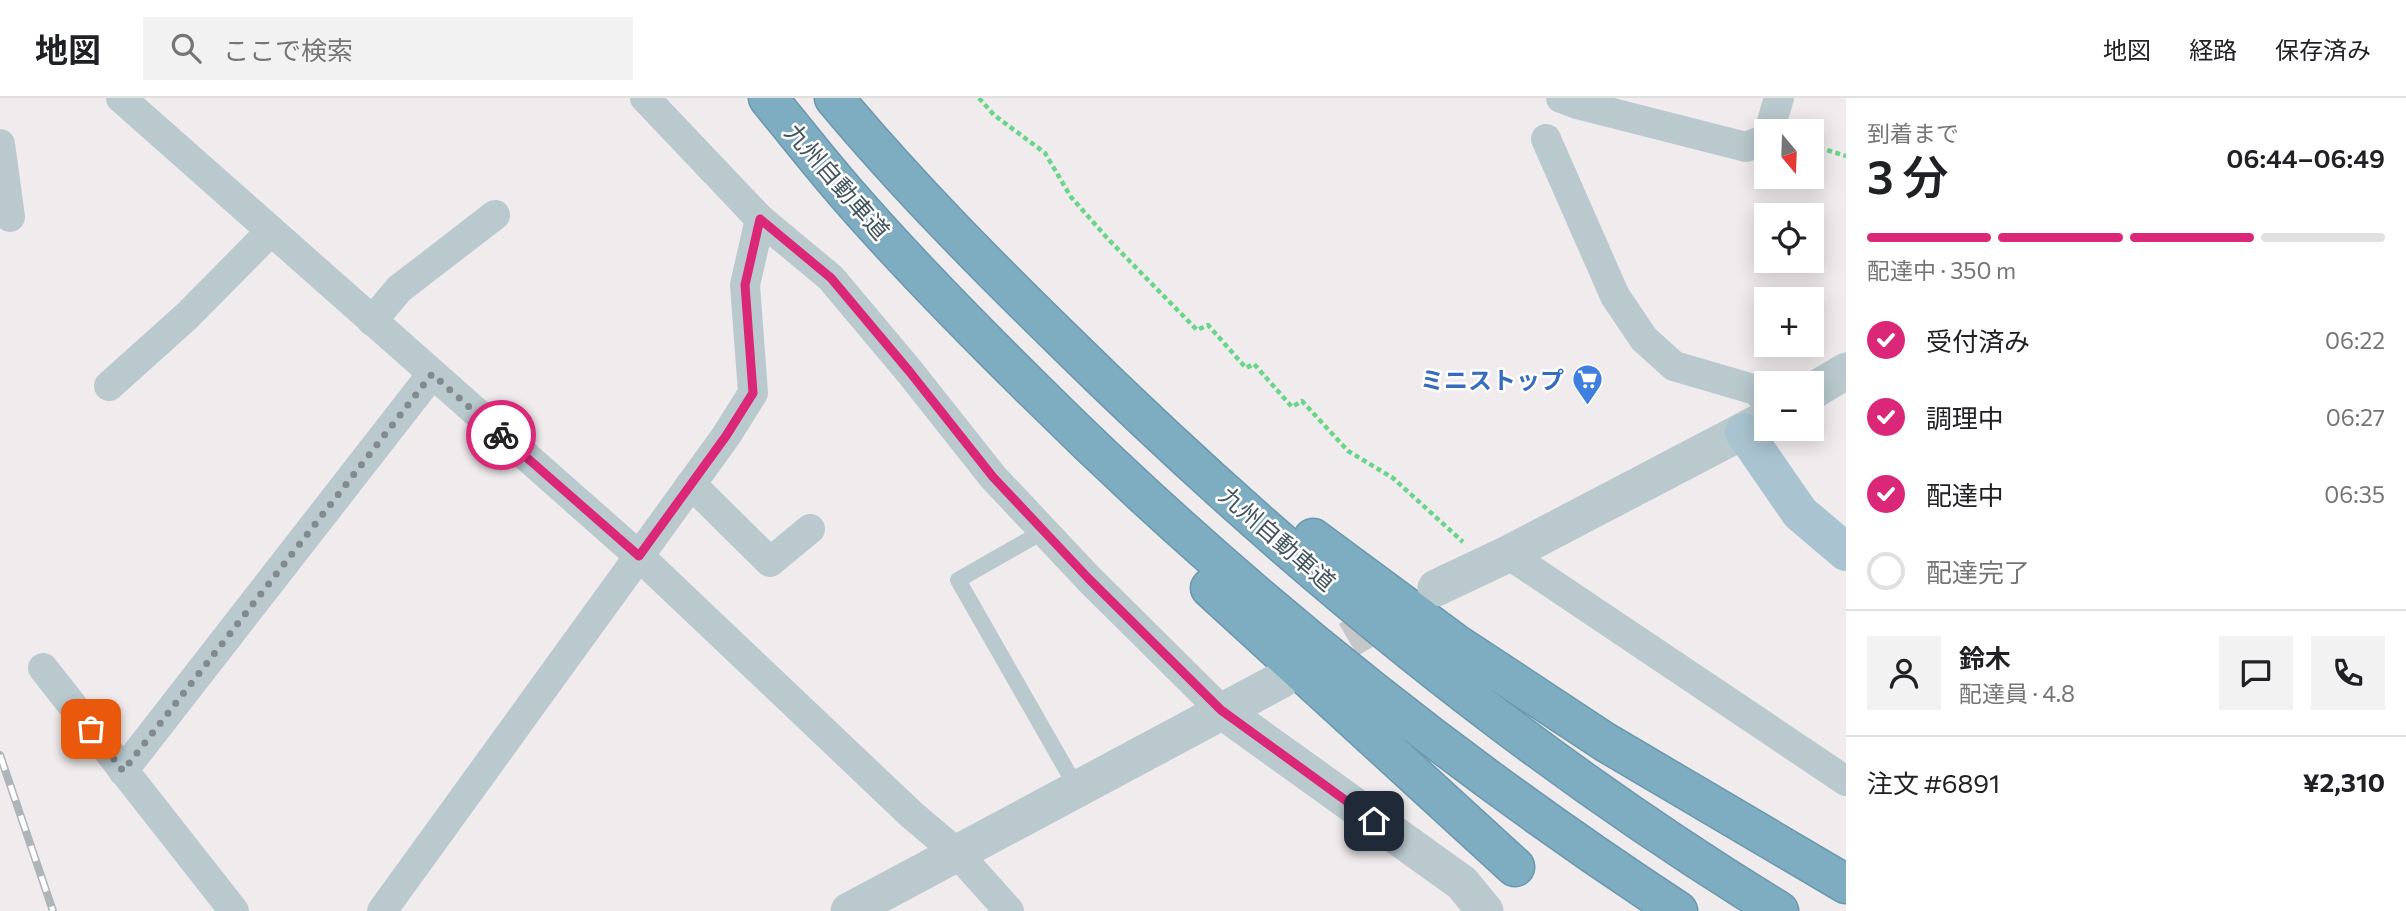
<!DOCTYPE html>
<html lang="ja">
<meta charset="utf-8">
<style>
:root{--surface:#fff;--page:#f2f2f2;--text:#202124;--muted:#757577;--line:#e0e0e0;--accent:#db2777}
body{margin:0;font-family:Commissioner,"Noto Sans JP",sans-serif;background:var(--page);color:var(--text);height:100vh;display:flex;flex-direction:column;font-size:26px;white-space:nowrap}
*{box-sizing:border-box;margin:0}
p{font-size:23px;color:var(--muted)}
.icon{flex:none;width:38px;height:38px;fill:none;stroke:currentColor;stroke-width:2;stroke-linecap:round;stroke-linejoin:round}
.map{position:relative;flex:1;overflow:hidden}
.side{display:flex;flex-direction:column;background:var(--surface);width:560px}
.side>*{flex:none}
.needle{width:46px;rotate:161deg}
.tools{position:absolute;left:1754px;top:21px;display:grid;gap:14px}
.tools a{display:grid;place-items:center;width:70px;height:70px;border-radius:0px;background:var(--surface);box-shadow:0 4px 18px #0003;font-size:35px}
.pin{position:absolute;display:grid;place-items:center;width:60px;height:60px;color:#fff;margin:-30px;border-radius:14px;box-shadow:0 4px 10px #0006}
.courier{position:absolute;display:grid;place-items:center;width:70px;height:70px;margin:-35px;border:5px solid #db2777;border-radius:50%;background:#fff;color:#222;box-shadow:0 2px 9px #0007}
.head em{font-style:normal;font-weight:600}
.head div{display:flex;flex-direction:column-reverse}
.head{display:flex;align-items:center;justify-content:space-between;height:119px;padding:0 21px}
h1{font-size:46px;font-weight:600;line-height:52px}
.bar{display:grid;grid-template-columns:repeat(4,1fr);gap:10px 7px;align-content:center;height:84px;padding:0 21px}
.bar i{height:9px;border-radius:5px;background:var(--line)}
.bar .active{background:var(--accent)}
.bar p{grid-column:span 4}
.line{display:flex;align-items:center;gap:18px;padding:0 21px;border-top:2px solid var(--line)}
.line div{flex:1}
.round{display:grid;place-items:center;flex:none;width:74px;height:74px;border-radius:0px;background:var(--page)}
ol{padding:0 21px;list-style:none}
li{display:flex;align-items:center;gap:21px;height:77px}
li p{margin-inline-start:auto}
li .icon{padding:7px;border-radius:50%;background:var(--accent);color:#fff;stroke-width:4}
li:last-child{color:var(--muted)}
li i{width:38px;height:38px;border:4px solid var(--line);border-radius:50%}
header{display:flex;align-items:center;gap:42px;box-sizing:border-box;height:98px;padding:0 35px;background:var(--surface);border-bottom:2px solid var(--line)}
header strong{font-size:33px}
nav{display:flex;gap:38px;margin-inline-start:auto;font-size:24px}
.search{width:490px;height:63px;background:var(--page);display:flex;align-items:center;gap:18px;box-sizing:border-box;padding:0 24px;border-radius:0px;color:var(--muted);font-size:26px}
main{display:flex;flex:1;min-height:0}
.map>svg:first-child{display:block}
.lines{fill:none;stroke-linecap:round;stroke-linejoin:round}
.tertiary-tunnel{stroke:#c5c6c9;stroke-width:37;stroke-dasharray:37 18;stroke-linecap:butt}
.motorway-casing{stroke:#6a98ae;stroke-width:41}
.path{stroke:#69d58a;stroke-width:4.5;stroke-dasharray:5 3.5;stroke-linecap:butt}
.service{stroke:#b9c9ce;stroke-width:16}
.minor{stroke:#b9c9ce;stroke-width:30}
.tertiary{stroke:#b9c9ce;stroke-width:37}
.primary{stroke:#a9c4d0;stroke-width:38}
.motorway{stroke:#7eadc2;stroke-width:38}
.rail-casing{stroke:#aeb4b8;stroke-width:8}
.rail{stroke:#fff;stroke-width:5;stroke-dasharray:16;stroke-linecap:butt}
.done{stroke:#808a8f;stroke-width:7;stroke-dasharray:0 12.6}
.route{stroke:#db2777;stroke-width:9}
.labels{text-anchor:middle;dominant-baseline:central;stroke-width:5;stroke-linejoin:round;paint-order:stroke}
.street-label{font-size:24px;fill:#43555c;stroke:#fff}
.shop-label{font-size:24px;font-weight:bold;fill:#366cbe;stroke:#fff;text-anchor:end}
</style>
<header>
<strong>地図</strong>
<div class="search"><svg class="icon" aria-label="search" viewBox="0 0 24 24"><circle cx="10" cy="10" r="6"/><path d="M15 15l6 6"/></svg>ここで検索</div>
<nav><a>地図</a><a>経路</a><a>保存済み</a></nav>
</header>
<main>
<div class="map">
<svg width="1846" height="813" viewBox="0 0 1846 813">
<rect width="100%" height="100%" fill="#f0eced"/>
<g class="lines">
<polyline class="tertiary-tunnel" points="1301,570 1402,510"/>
<defs>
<g id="motorway">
<path d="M768,0C794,32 819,64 846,95C905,163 969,228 1033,291C1230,487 1446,661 1678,813"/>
<path d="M834,0C905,85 983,164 1063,242C1280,456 1519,654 1779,813"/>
<polyline points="1313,440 1455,545 1605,644 1846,786"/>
<polyline points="1210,490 1515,769"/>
</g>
</defs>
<use href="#motorway" class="motorway-casing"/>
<g class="path">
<polyline points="979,0 994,17 1045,55 1071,99 1108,141 1197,232 1208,227 1246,270 1254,266 1292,309 1302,303 1348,353 1393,380 1463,444"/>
<polyline points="1811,47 1846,58"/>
</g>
<polyline class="service" points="1044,433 958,482 1078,692"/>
<g class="minor">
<polyline points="121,0 639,458 912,717 958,756 1009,813"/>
<polyline points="645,0 760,121 831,180 909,273 993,379 1089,481 1221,612"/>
<polyline points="1561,0 1577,6 1746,49 1766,41"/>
<polyline points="1769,33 1779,0"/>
<polyline points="1546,41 1615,198 1644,241 1674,268 1756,292 1766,303"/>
<polyline points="0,46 10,119"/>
<polyline points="372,223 399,191 495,117"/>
<polyline points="109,288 187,218 271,133"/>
<polyline points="691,386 770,464 810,431"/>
<polyline points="1508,456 1846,683"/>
<polyline points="43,570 234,813"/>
<polyline points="123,673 432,276"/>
<polyline points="382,813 726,338 753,295 745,187 760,121"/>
</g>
<g class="tertiary">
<polyline points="1811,294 1846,273"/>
<polyline points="1436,490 1508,456 1766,321"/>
<polyline points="1221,612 1462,785 1485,813"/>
<polyline points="849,813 1281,582"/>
</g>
<polyline class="primary" points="1744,334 1800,415 1846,454"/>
<use href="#motorway" class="motorway"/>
<defs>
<polyline id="rail" points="0,657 53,813"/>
</defs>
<use href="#rail" class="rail-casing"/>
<use href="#rail" class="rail"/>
</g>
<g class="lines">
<polyline class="done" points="91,631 123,673 432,276 501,337"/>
<polyline class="route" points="501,337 639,458 726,338 753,295 745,187 760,121 831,180 909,273 993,379 1089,481 1221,612 1374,723"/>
</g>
<defs>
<symbol id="supermarket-pin" viewBox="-11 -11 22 30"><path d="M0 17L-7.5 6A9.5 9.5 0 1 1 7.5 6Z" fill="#3f7fe0" stroke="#fff"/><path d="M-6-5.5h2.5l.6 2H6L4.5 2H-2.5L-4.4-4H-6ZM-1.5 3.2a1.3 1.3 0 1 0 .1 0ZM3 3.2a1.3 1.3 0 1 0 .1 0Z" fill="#fff"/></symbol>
</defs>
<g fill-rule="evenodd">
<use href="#supermarket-pin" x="1570" y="264" width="35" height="47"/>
</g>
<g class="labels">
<g class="street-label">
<text transform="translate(838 83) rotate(49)">九州自動車道</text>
<text transform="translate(1278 440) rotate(41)">九州自動車道</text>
</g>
<g class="shop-label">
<text x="1564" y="281">ミニストップ</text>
</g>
</g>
</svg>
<div class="tools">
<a><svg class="needle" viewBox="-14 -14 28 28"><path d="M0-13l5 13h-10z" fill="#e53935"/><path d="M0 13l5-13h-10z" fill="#757577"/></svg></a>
<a><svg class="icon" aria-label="locate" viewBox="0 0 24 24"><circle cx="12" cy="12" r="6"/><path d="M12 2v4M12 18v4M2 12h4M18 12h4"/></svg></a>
<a>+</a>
<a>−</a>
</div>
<div class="pin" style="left:91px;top:631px;background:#ea580c"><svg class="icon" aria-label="bag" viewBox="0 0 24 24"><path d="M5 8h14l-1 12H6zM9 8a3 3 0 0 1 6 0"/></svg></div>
<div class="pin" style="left:1374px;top:723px;background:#1f2937"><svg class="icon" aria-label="home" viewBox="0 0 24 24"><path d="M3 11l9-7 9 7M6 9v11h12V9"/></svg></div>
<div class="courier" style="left:501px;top:337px"><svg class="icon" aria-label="bike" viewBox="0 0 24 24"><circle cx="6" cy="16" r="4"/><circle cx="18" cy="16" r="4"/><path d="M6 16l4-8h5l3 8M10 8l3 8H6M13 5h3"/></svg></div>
</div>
<section class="side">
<div class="head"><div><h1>3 分</h1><p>到着まで</p></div><em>06:44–06:49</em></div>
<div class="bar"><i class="active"></i><i class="active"></i><i class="active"></i><i></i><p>配達中 · 350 m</p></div>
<ol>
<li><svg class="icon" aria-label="check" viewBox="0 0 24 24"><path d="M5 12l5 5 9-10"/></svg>受付済み<p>06:22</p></li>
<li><svg class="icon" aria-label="check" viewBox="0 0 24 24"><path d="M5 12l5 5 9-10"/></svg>調理中<p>06:27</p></li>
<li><svg class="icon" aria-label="check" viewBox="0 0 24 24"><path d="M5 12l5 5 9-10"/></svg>配達中<p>06:35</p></li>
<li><i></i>配達完了</li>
</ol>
<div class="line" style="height:126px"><a class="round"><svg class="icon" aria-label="person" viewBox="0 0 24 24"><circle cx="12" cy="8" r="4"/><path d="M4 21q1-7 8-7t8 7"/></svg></a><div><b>鈴木</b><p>配達員 · 4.8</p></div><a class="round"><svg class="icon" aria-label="chat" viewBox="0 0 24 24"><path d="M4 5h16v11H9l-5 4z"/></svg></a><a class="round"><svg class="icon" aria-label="phone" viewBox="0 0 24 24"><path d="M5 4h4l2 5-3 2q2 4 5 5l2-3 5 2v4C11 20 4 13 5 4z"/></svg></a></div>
<div class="line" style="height:91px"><div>注文 #6891</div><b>¥2,310</b></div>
</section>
</main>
